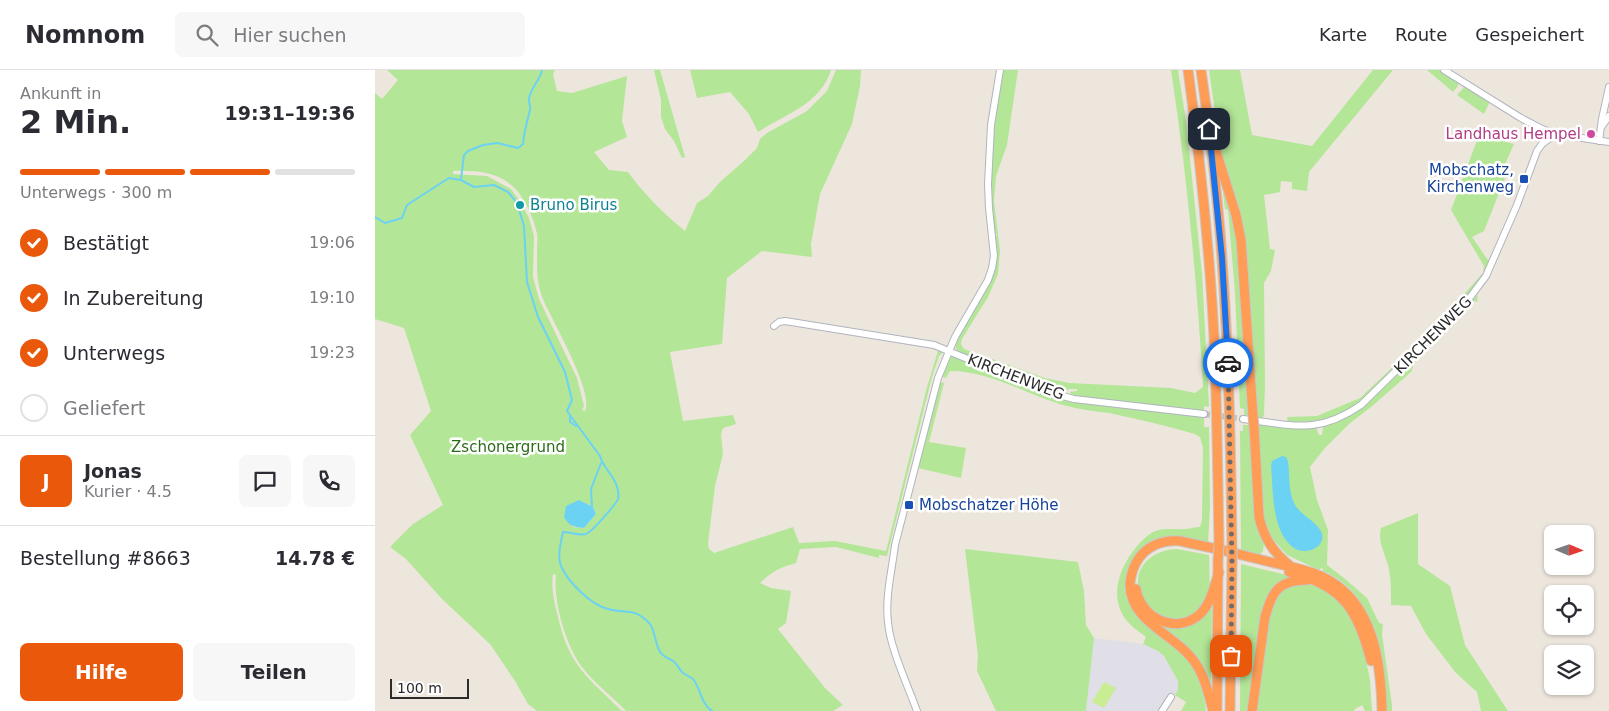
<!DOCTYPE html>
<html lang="de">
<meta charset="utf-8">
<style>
:root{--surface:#fff;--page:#f7f7f7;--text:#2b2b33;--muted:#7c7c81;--line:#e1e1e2;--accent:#ea580c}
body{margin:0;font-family:"DejaVu Sans",sans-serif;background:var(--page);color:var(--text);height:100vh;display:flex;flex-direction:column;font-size:19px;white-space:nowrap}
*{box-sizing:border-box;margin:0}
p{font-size:16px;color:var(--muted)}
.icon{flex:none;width:28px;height:28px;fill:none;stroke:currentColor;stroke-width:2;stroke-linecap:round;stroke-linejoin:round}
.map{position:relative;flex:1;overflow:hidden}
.side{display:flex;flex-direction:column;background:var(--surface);width:375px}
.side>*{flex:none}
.needle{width:32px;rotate:92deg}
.buttons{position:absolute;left:1169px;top:455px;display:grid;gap:10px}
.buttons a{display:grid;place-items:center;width:50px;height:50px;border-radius:8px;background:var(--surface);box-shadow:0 1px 4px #0004;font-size:25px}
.scale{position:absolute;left:15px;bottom:12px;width:79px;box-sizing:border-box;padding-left:5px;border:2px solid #2b2b2b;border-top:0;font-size:14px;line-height:18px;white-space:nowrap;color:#2b2b2b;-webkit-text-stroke:4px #fff;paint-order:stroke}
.pin{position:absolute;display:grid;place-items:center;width:42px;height:42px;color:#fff;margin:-21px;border-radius:10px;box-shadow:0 2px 8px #0006}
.courier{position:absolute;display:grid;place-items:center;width:50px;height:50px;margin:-25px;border:4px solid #1a73e8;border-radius:50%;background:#fff;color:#222;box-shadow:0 1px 6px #0007}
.overview em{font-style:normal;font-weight:700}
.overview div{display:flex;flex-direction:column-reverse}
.overview{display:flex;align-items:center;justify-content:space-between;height:85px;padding:0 20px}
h1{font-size:32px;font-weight:700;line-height:38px}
.bar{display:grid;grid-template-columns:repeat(4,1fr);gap:8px 5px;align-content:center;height:60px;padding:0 20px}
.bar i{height:6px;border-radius:4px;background:var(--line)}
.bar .current{background:var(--accent)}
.bar p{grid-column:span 4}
.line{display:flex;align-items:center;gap:12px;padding:0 20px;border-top:1px solid var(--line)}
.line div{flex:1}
.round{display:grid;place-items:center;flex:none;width:52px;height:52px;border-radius:8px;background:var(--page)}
ol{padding:0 20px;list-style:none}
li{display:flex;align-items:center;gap:15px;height:55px}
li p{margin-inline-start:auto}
li .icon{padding:5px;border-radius:50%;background:var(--accent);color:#fff;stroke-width:4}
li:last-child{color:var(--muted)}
li i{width:28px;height:28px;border:2px solid var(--line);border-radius:50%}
.action{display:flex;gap:10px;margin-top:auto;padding:10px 20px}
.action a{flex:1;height:58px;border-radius:8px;background:var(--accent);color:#fff;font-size:20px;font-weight:700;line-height:58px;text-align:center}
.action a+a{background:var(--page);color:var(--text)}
header{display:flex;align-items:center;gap:30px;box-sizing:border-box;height:70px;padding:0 25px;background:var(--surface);border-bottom:1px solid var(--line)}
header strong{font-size:24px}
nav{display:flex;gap:28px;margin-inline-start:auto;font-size:18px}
.search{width:350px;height:45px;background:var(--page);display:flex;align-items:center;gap:12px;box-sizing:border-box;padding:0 18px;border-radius:8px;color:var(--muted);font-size:19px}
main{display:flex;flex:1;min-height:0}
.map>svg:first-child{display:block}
.industrial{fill:#e0dee6}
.green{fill:#b4e697;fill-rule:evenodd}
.pitch{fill:#c9ed93}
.water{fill:#6cd2f3}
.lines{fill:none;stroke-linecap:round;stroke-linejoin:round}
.stream{stroke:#6cd2f3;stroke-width:2}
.minor-tunnel{stroke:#c6c1b9;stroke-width:6;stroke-dasharray:6 3;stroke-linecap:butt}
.minor-casing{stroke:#b1b4bf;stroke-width:8}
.highway-casing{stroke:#c8c8c8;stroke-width:11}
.minor{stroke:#fff;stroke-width:6}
.highway{stroke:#ff9c56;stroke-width:9}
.highway-bridge-casing{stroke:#c8c8c8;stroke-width:11;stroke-linecap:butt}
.highway-bridge{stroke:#ff9c56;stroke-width:9}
.done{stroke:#6f6c69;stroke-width:5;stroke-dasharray:0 9}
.route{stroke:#1a73e8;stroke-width:6}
.hotel-dot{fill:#d1479c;stroke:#fff;stroke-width:2}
.transit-dot{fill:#1a4fb4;stroke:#fff;stroke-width:2}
.culture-dot{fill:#0f9aa8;stroke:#fff;stroke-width:2}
.labels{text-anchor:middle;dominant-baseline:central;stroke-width:5;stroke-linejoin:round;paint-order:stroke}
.hotel-label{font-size:15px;fill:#b23c85;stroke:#fff;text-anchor:end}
.transit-label{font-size:15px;fill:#164399;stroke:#fff;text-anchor:end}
.culture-label{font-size:15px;fill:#0d838f;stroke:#fff;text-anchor:start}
.street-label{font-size:15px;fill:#2b2b2b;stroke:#fff}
.park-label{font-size:15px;fill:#2b6c18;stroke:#fff}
</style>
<header>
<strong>Nomnom</strong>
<div class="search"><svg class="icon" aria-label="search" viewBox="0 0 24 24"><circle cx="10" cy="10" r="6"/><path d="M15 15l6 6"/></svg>Hier suchen</div>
<nav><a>Karte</a><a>Route</a><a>Gespeichert</a></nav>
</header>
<main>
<section class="side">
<div class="overview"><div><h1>2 Min.</h1><p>Ankunft in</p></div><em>19:31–19:36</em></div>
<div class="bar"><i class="current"></i><i class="current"></i><i class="current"></i><i></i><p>Unterwegs · 300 m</p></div>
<ol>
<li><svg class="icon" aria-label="check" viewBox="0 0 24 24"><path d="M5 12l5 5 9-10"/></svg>Bestätigt<p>19:06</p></li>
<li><svg class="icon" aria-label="check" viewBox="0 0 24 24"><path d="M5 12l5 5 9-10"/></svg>In Zubereitung<p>19:10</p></li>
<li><svg class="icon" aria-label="check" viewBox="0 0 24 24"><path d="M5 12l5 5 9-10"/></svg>Unterwegs<p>19:23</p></li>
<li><i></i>Geliefert</li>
</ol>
<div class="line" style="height:90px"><b class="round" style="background:var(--accent);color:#fff">J</b><div><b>Jonas</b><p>Kurier · 4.5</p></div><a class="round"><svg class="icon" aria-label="chat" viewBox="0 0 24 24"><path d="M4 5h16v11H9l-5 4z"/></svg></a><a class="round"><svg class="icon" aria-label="phone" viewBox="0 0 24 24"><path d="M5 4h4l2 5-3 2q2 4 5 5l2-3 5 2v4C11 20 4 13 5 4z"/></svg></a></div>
<div class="line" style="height:65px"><div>Bestellung #8663</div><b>14.78 €</b></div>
<div class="action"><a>Hilfe</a><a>Teilen</a></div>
</section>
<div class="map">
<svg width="1234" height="641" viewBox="0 0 1234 641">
<rect width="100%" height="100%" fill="#ede6dd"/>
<polygon class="industrial" points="719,568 768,574 783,581 789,586 803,611 803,620 800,625 796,623 784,641 711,641"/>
<g class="green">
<path d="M12,0H180L178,4L182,21L197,23L252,6L247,51L252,67L219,82L234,100L253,102C270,125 288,143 310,161L322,133L333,126L345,112L370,90L382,78L385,69L392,63L432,41L452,21L461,0H486L485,16L477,54L445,124L436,174L437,187L387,181L352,208L347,274L295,282L308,351L358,345L361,354L348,358L346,364L348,384L340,416L333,473L334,479L339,483L418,457L424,473L460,471L511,481L552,317L563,281L556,278L539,275L559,276L568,282L564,286L557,307L512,486L504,485V488L461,477L425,479L421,493C406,497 396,502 385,513L396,518L416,521L411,553L403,559L450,618L468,635L458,641H251C238,627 219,613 207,597C191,576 178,532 181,505L178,504C176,516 179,531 182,543C185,555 188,568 194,580C205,604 228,622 247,641H162L153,634L140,611L115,574L67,529L31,489L15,477L38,454L68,435L35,365L56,341L29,258L0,249V23L7,29L23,10ZM78,101C105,100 133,103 148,129C153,136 161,156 162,164C163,169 162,175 162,180C162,196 161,213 168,229C177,251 219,321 210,341L207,340L209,336L202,308L164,229L158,207L159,166L154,148L145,131L136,119L112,106L78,104ZM204,430L218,437L221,444L209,458L198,457Z"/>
<polygon points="279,0 285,0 310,87 307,88 299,71 290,59 286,47 286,30"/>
<path d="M315,0H456C445,35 410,44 383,62L374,44L355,22L322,28Z"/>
<path d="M628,0H643L632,75L621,106L619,131L625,181L623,204L613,227L587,269L586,274L589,279L670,308L694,313L796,318L820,323L828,317C822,211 812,105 796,0H803L811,51L827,203L834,337L829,336V342L696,325L695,322L702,321V319H694L688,323L654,312L588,284L581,279L580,272L614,212L619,168L622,166L620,161L618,160C614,109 615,50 628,0Z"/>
<polygon points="834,0 865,0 877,65 937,76 998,0 1018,0 934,102 932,121 917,119 917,112 906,111 905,122 889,125 895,179 900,180 896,201 889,213 890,316 889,345 887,349 883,348 871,180 847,89"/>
<polygon points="1052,0 1065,0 1083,11 1083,16 1078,22"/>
<polygon points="1090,16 1115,31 1109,44 1082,25"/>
<path d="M1104,65L1139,74L1127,101L1130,108L1109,161L1097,167L1115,193L1110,204L1097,222L986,332C963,348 941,353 913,353L912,347L942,346L985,328L1058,259L1108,203L1109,196L1076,140Z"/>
<polygon points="848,123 849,123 858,153 862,176 874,346 869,345 869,339 865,338 860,222 853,140 850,139"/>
<path d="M1103,225L1102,232L1099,231L1041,289L1036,302L996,337L974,354L950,378L935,397L942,430L953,460L952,495L969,508L992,528L1004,553L1008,554L1007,564L1017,635V641H1010C1005,589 1004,524 948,501V499L946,498L944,500L912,485L895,466L889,447L883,354L914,357H941L944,365H947L948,356L973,346Z"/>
<path d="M577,286H581L670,323L829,347V357H834L835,436L833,474L805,468L767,480L754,529L751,526C764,555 776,556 799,576C818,592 829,617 831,641H806L811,632L800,625L803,620V611L789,586L783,581L768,574L771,567C765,562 758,558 753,552C736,533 741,507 754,487C760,478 769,467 778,462C789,457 799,460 809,459C814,459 820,457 825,457L827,450L828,378L825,367L820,364C792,356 763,349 734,343C720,341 706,340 692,336C653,326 617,301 575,301L571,308L566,306L574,287Z"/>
<polygon points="565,312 569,313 554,372 591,378 586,408 543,398"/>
<polygon points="868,355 874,355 876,392 889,472 888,481 883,487 866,482 865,361 868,361"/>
<path d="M1043,443V494L1075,516L1090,575L1133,641H1106L1102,622L1081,603L1051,564L1036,536L1016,535C1016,523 1016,511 1014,499C1011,485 1002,472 1006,458Z"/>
<polygon points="590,479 703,492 709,521 711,555 719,568 711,641 621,641 602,601 603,586"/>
<path d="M802,479L834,485L835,521L823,543L808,550L797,551L774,541C770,533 764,523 763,515C761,492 783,479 802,479Z"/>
<polygon points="866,494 920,507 896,522 875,641 865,641"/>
<polygon points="930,512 953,521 974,541 988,575 995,610 997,641 990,641 987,635 980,639 979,641 880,641 893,541 906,518"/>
<polygon points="837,532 836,621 831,609 778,551 801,555"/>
</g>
<polygon class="pitch" points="729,612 741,618 729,638 717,632"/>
<g class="water">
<path d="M907,386L911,387L913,391C915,405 913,420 919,433C924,445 944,452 947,464C950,477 934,484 923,480C917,478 910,470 907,464C897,444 898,417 896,396L897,391Z"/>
<path d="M204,430L218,437L221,444L209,458C199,457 194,456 189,447L191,436Z"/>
</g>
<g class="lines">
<g class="stream">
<path d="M86,109L89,85L93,81L108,75L122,73L143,78L148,74C149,62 152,52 155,40C156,36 153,32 154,28C156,18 165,10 167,0"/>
<path d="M0,147L10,153L27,148L32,135L74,108L86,110L99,117L119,115L133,122L142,133L149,156L152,212L163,247L190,302L197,330L192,341L225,386C228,398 239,405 242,417C243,420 244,426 243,429C241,434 217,462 211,464C203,466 196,462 188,462C186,472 182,486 186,496C193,512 216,535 233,539C251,544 260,537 275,554C280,561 280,572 284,580C286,586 293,588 298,591C303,594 304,600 308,603C311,605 315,607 318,609C326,619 326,634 337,641"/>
<polyline points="195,347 195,352 201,356"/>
<polyline points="217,438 216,419 226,393"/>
</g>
<polyline class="minor-tunnel" points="829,344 868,349"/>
<defs>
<g id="minor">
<polyline points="1069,0 1146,48 1167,59 1180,64 1234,72"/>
<polyline points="1227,56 1234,46"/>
<polyline points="1224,71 1227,49 1234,17"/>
<polyline points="399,256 404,252 410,251 559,275 672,322 699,329 829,344"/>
<path d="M868,349C917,355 943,365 986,335L1093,230L1111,206L1142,135L1162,81L1167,74L1180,64"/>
<path d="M542,641C533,616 515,578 513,552C510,527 517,500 520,475L563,308L580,267L613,210L617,198L619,186L614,138L613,114L616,55L625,0"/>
<polyline points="787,641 796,627"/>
</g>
<g id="highway">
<path d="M813,0C826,96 836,192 840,288C842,350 843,413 844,475"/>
<path d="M826,0C835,63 843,126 847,189C854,285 856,382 857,478"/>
<polyline points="840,78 861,145 866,170 878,346"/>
<path d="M879,357L884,447C889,468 898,482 914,495"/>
<path d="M914,502C968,515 983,540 996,591"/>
<path d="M761,519C766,548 800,565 824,545C836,534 839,517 844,502"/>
<path d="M838,641C834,625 830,608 821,594C802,564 754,553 755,513C756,504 759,495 764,488C774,475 789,470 805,471C835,477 865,484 895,492C912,496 930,499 946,506C998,529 1006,591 1007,641"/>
<polyline points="842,641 843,490"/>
<polyline points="855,641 857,494"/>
<path d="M877,641L890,547C897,521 904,510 932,510"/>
</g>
</defs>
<use href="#minor" class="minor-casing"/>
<use href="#highway" class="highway-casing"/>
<use href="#minor" class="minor"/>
<use href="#highway" class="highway"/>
<defs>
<g id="highway-bridge">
<polyline points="878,346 879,357"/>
<polyline points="857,478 857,494"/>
<polyline points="843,490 844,475"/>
</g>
</defs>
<use href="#highway-bridge" class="highway-bridge-casing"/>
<use href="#highway-bridge" class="highway-bridge"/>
</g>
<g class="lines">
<polyline class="done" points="853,293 857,494 856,586"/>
<polyline class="route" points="834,59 847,188 853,293"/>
</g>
<circle class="hotel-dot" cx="1216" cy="64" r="5"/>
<g class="transit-dot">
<rect x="1144" y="104" width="10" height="10" rx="2.5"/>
<rect x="529" y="430" width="10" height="10" rx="2.5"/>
</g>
<circle class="culture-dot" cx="145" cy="135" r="5"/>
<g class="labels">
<g class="hotel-label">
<text x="1206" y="64">Landhaus Hempel</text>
</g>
<g class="transit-label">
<text x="1139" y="100">Mobschatz,<tspan x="1139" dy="17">Kirchenweg</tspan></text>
<text x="544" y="435" text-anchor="start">Mobschatzer Höhe</text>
</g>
<g class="culture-label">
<text x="155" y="135">Bruno Birus</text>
</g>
<g class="street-label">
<text transform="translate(1058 265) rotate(-45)">KIRCHENWEG</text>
<text transform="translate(641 307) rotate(21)">KIRCHENWEG</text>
</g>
<g class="park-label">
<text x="133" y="377">Zschonergrund</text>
</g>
</g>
</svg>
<div class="buttons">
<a><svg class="needle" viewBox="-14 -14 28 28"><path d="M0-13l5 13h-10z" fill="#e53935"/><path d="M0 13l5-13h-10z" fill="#7c7c81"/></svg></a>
<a><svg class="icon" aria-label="locate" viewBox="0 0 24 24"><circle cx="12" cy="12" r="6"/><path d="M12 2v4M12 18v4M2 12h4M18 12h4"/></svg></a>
<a><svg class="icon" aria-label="layers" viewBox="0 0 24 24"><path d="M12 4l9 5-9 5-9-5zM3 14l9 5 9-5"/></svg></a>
</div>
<div class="scale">100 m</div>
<div class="pin" style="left:856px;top:586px;background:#ea580c"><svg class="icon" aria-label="bag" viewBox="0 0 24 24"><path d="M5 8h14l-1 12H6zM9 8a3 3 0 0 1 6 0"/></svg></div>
<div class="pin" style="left:834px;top:59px;background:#1f2937"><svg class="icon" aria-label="home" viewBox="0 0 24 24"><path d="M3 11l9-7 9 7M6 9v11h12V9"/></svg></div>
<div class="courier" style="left:853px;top:293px"><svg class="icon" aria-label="car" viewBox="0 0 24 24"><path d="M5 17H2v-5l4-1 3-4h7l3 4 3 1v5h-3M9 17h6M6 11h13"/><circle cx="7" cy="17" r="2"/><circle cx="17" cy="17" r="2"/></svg></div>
</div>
</main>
